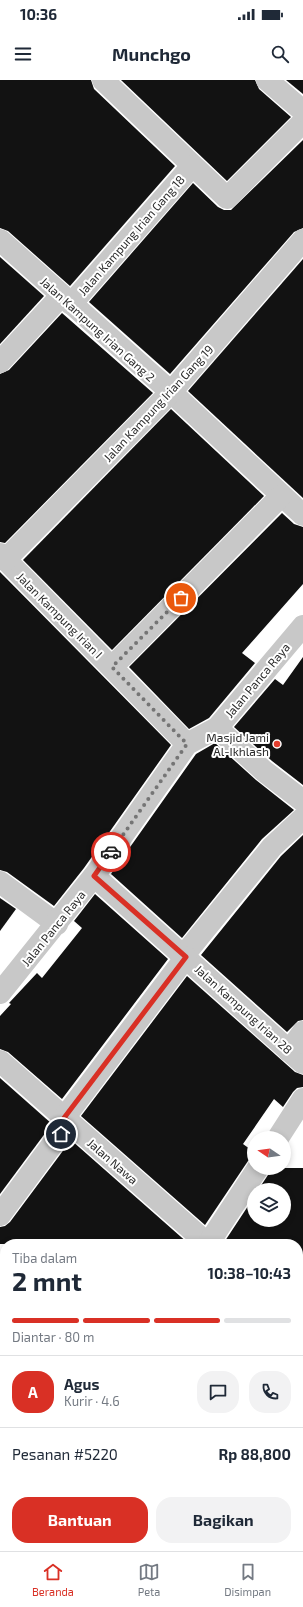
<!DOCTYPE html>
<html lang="id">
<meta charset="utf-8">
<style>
:root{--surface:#fff;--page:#f2f2f3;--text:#1f2937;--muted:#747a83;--line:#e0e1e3;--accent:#d93025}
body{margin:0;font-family:"Exo 2",sans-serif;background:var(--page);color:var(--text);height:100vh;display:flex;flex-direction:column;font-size:15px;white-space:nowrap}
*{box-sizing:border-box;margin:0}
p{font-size:13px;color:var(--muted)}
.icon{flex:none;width:22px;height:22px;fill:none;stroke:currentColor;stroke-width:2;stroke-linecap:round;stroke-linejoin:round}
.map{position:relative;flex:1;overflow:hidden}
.side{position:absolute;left:0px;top:1159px;width:303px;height:312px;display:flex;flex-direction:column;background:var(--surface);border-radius:16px 16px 0 0;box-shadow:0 2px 6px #0003}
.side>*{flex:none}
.needle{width:26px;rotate:283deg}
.fabs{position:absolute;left:247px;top:1051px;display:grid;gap:8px}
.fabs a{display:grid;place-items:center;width:44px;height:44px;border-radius:50%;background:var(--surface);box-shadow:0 2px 6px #0003;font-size:20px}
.pin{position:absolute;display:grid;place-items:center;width:34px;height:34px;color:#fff;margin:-17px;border:2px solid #fff;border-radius:50%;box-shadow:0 1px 4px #0007}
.courier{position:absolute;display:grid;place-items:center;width:40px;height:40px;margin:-20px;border:3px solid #d93025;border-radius:50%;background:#fff;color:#222;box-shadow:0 1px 5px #0007}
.summary em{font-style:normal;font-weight:700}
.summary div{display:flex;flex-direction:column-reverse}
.summary{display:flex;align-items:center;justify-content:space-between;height:68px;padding:0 12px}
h1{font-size:26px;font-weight:700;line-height:30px}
.bar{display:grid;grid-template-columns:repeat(4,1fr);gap:6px 4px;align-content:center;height:48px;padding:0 12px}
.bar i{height:5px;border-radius:3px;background:var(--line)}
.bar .current{background:var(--accent)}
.bar p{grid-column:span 4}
.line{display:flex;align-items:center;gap:10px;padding:0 12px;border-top:1px solid var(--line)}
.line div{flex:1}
.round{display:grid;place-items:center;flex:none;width:42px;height:42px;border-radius:16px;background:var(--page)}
.button{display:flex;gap:8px;margin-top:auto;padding:8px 12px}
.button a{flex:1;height:46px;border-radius:16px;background:var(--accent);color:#fff;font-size:16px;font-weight:700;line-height:46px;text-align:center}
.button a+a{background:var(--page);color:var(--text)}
.status{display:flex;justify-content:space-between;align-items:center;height:28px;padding:0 20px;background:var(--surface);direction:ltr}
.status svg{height:11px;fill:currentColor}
header{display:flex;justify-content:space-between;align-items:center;height:52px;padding:0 12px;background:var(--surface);font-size:18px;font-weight:700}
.tab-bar{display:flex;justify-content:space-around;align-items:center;height:56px;border-top:1px solid var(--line);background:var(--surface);font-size:11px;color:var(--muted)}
.tab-bar a{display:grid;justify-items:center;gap:2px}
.tab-bar .current{color:var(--accent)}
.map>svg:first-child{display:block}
.building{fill:#121212}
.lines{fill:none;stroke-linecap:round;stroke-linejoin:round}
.street{stroke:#c8c8c8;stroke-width:22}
.done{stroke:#757575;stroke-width:4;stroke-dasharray:0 7.2}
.route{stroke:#d93025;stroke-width:5}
.poi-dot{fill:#e23d2e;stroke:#fff;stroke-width:1.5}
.labels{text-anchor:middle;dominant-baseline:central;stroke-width:4;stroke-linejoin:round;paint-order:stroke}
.street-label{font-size:12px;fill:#2b2b2b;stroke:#fff}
.poi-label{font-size:12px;fill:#2b2b2b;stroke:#fff;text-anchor:end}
</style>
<div class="status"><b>10:36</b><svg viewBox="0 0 49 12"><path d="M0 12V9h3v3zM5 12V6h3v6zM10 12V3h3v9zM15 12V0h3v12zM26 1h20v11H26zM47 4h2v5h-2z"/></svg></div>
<header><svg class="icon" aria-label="menu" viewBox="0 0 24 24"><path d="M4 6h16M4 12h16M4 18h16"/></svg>Munchgo<svg class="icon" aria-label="search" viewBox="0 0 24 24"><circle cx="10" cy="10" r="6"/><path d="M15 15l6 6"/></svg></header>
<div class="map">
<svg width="303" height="1471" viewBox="0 0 303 1471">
<rect width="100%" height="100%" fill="#fff"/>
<g class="building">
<polygon points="0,0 91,0 94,9 175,86 70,206 8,151 0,148"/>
<polygon points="121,0 255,0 259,9 291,37 227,101"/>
<polygon points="286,0 303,0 303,14"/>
<polygon points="303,60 303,148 294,152 170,294 89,222 193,103 218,127 224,130 231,130"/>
<polygon points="0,177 44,216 0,264"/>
<polygon points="303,179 303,418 188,311"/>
<polygon points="62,233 153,313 5,463 0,462 0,294 9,290"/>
<polygon points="171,329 264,416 112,570 23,480"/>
<polygon points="282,433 294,444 303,447 303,504 242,573 255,583 209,638 189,649 129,587"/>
<polygon points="0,492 171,665 84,788 54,826 7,792 0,790"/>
<polygon points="303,577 303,705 272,681 234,647 275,599 283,605"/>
<polygon points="215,663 256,700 294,730 262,759 182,858 111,794 196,674"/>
<polygon points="303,755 303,940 298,941 287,952 201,875 281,776"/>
<polygon points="95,814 168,879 62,1019 8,972 0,969 0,936 11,924 9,923 37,893 42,898 82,848 74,841"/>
<polygon points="0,818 16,829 0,851"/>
<polygon points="187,896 295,992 303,995 303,1007 297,1008 293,1012 283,1027 274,1019 243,1064 254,1072 254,1076 248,1081 205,1145 81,1036"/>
<polygon points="0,998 52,1044 0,1114"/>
<polygon points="71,1060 189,1164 0,1164 0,1147 5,1146 10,1142"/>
<polygon points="270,1088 303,1088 303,1184 298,1180 298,1164 223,1164 254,1117 254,1140 284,1140 284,1110 258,1110 268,1095"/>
</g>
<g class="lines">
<g class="street">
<polyline points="103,0 227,118 303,42"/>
<polyline points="267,0 303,31"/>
<polyline points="0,160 171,312 303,435"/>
<polyline points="71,224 192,86"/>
<polyline points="0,282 61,216"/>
<polyline points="0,474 187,664"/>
<polyline points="5,480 171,312 303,160"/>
<polyline points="112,587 281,416"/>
<polyline points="217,648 264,691 303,721"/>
<polyline points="94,796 303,983"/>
<polyline points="0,802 57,844"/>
<polyline points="184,875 272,767 303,738"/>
<polyline points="0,913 94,796 187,664 217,648 303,546"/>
<polyline points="289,971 303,952"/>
<polyline points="0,981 208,1164"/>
<polyline points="64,1038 186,877"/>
<polyline points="278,1058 303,1019"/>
<polyline points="0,1135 69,1042"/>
<polyline points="208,1164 258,1088"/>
<polyline points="298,1240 303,1244"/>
<polyline points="298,1383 303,1376"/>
<polyline points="0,1452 5,1445"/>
<polyline points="236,1471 239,1466"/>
</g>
</g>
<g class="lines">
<polyline class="done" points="111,772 187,664 112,587 181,518"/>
<polyline class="route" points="61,1054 69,1042 64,1038 186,877 94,796 111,772"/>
</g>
<circle class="poi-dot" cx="277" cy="664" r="4"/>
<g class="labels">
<g class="street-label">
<text transform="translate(131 155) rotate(-49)">Jalan Kampung Irian Gang 18</text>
<text transform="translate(98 249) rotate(42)">Jalan Kampung Irian Gang 2</text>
<text transform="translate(158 323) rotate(-47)">Jalan Kampung Irian Gang 19</text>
<text transform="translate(60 535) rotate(45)">Jalan Kampung Irian I</text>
<text transform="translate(257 600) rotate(-50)">Jalan Panca Raya</text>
<text transform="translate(53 848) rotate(-51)">Jalan Panca Raya</text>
<text transform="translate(244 929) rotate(42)">Jalan Kampung Irian 28</text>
<text transform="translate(113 1081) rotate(41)">Jalan Nawa</text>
</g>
<g class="poi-label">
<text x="269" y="657">Masjid Jami<tspan x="269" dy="14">Al-Ikhlash</tspan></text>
</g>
</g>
</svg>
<div class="fabs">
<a><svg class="needle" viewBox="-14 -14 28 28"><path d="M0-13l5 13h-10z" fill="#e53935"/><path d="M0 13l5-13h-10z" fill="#747a83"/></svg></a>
<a><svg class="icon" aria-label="layers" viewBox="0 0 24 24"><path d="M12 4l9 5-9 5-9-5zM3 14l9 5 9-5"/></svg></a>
</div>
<div class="pin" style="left:181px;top:518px;background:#ea580c"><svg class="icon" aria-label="bag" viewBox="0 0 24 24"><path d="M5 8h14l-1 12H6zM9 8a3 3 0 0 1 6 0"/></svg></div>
<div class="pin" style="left:61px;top:1054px;background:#1f2937"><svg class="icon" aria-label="home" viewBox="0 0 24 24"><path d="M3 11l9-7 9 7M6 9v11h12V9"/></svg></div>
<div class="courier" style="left:111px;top:772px"><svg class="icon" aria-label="car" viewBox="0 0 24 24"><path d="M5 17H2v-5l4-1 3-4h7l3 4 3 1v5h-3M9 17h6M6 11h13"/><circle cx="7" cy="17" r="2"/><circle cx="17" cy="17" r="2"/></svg></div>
<section class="side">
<div class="summary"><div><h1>2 mnt</h1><p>Tiba dalam</p></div><em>10:38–10:43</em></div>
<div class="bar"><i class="current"></i><i class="current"></i><i class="current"></i><i></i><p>Diantar · 80 m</p></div>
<div class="line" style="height:72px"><b class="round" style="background:var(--accent);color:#fff">A</b><div><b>Agus</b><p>Kurir · 4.6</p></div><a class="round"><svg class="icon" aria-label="chat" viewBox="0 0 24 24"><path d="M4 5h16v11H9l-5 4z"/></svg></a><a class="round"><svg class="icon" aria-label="phone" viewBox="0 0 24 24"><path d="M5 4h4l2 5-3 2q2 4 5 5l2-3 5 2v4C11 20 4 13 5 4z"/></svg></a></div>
<div class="line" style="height:52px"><div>Pesanan #5220</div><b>Rp 88,800</b></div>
<div class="button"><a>Bantuan</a><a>Bagikan</a></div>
</section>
</div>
<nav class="tab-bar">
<a class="current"><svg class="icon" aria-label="home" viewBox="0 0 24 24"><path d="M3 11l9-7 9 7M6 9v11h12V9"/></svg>Beranda</a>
<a><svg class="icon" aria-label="map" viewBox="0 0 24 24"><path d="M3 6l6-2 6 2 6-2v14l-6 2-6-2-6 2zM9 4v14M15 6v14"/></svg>Peta</a>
<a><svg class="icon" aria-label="saved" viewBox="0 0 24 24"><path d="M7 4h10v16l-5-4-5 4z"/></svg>Disimpan</a>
</nav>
